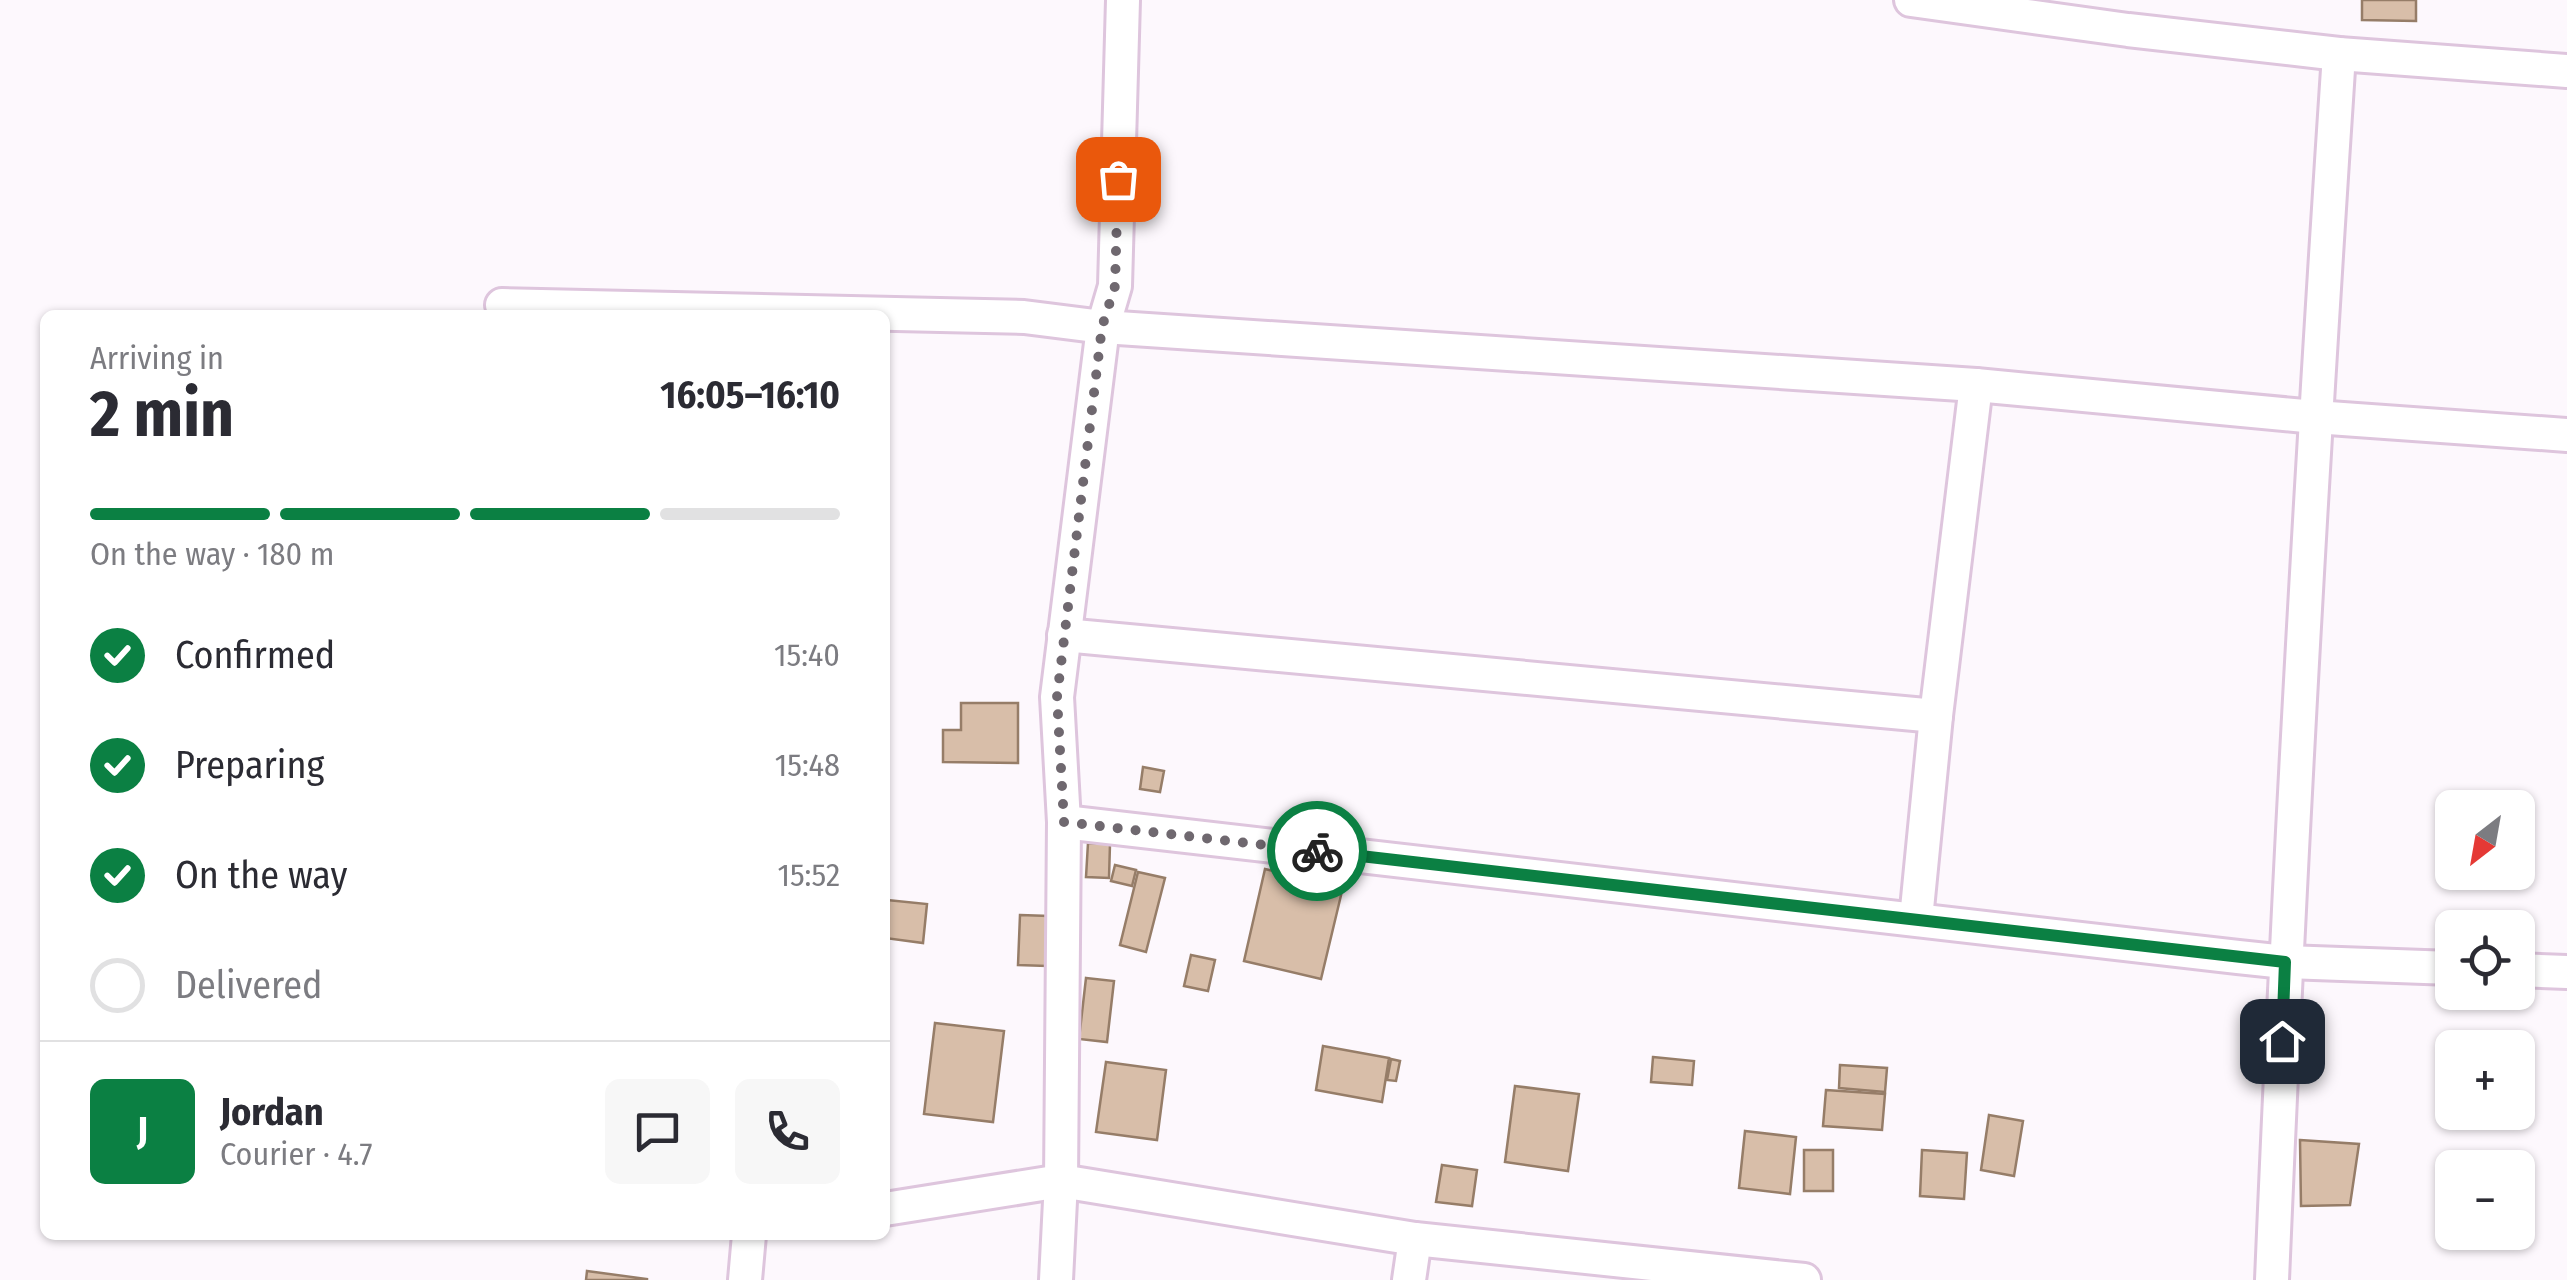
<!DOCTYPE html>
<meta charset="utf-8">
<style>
:root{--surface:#fff;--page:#f7f7f7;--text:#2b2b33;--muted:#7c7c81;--line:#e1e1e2;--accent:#0b8043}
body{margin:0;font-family:"Fira Sans Condensed",sans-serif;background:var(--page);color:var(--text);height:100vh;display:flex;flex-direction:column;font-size:38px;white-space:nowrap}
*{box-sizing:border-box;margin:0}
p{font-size:32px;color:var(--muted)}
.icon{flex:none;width:55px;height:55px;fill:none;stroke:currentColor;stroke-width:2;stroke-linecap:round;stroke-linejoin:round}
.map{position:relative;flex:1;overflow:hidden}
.details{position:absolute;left:40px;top:310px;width:850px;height:930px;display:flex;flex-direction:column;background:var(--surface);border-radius:15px;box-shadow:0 2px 8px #0004}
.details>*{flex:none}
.needle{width:65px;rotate:211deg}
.controls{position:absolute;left:2435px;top:790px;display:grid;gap:20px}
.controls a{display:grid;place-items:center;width:100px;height:100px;border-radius:15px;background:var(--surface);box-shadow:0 2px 8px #0004;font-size:50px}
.pin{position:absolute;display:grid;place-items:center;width:85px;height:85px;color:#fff;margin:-42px;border-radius:20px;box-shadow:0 5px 15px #0006}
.courier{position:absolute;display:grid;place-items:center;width:100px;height:100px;margin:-50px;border:8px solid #0b8043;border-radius:50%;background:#fff;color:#222;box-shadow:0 2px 12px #0007}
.summary em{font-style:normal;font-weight:700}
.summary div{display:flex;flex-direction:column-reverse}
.summary{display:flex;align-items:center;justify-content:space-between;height:170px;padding:0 50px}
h1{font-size:65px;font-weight:700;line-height:75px}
.bar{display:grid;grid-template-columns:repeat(4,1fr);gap:15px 10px;align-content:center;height:120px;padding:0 50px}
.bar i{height:12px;border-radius:8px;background:var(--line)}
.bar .current{background:var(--accent)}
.bar p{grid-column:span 4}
.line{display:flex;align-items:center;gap:25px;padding:0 50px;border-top:2px solid var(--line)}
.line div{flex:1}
.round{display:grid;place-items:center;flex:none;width:105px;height:105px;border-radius:15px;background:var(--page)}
ol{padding:0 50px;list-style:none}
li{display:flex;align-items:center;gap:30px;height:110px}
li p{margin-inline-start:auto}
li .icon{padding:10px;border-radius:50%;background:var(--accent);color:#fff;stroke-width:4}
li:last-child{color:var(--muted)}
li i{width:55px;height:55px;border:5px solid var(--line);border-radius:50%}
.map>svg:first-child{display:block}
.building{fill:#d8bea9;stroke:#967d68;stroke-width:2.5}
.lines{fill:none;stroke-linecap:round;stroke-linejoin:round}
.minor-casing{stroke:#dec5dd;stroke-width:38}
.minor{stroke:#fff;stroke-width:32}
.done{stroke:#6f686f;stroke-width:10;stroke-dasharray:0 18}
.route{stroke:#0b8043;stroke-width:12}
</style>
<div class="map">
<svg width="2567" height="1280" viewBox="0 0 2567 1280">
<rect width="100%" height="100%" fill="#fdf8fd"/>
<g class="building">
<polygon points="2362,0 2416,0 2416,21 2362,20"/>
<polygon points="961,703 1018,703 1018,763 943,762 943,730 961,730"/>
<polygon points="1143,767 1164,771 1160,792 1140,789"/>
<polygon points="1088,843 1110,844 1109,878 1086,877"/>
<polygon points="1115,865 1136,870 1132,886 1111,881"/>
<polygon points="1265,869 1343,887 1321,979 1244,961"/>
<polygon points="1138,872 1165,878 1146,952 1120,945"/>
<polygon points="887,900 927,904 923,943 885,938"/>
<polygon points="1020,915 1049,916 1047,966 1018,965"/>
<polygon points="1191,955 1215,960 1208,991 1184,986"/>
<polygon points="1086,978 1114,981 1107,1042 1079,1039"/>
<polygon points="935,1023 1004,1031 993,1122 924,1114"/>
<polygon points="1323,1046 1389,1058 1382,1102 1316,1090"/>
<polygon points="1653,1057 1694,1061 1692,1085 1651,1082"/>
<polygon points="1391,1059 1400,1061 1396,1081 1387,1080"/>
<polygon points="1106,1062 1166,1070 1157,1140 1096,1132"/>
<polygon points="1840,1065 1887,1068 1885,1092 1839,1088"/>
<polygon points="1515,1086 1579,1094 1568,1171 1505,1162"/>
<polygon points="1826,1090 1885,1094 1882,1130 1823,1126"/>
<polygon points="1989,1115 2023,1121 2014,1176 1981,1170"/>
<polygon points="1745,1131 1796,1137 1790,1194 1739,1188"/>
<polygon points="2300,1140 2359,1144 2350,1205 2301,1206"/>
<rect x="1804" y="1150" width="29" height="41"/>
<polygon points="1922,1150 1967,1153 1964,1199 1920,1196"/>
<polygon points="1442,1165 1477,1170 1472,1206 1436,1202"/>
<polygon points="587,1271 647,1279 647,1280 586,1280"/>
</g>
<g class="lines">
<defs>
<g id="minor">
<polyline points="1911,0 2128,30 2339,54 2567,71"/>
<polyline points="502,305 1024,317 1103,327 1976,385 2315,417 2567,435"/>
<polyline points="1064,635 1936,716"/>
<polyline points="1064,822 2238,957 2285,962 2452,968"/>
<polyline points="1916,919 1936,716 1976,385"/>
<polyline points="2518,970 2567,972"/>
<polyline points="885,1209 1061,1181 1415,1239 1804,1280"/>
<polyline points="745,1280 749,1235"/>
<polyline points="1056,1280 1061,1181 1064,822 1057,697 1103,327 1115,286 1123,0"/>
<polyline points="1409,1280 1415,1239"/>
<path d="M2272,1280C2289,871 2312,462 2339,54"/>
</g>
</defs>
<use href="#minor" class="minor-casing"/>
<use href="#minor" class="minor"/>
</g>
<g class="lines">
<polyline class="done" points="1118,179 1115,286 1102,327 1057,697 1064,822 1317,851"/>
<polyline class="route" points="1317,851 2285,962 2282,1041"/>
</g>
</svg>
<div class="controls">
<a><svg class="needle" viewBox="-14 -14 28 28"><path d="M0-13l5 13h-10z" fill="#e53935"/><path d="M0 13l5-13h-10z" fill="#7c7c81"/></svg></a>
<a><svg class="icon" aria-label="locate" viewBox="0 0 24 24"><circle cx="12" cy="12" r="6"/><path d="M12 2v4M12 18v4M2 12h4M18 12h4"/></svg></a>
<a>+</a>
<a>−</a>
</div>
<div class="pin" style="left:1118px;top:179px;background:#ea580c"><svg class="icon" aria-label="bag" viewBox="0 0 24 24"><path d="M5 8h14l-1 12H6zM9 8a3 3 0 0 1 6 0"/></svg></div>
<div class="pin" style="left:2282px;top:1041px;background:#1f2937"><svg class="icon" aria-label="home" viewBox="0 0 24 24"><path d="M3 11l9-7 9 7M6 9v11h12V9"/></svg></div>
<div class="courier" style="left:1317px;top:851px"><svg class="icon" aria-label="bike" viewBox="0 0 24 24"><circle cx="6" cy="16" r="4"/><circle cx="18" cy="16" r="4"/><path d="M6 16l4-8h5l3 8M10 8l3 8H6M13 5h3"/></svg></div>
<section class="details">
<div class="summary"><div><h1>2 min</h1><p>Arriving in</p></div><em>16:05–16:10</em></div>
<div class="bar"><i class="current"></i><i class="current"></i><i class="current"></i><i></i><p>On the way · 180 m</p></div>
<ol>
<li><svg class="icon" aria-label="check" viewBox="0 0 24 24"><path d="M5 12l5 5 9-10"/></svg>Confirmed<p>15:40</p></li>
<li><svg class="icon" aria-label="check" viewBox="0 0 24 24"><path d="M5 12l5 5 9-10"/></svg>Preparing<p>15:48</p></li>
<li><svg class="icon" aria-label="check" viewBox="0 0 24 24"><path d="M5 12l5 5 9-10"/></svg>On the way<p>15:52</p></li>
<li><i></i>Delivered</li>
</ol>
<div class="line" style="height:180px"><b class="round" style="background:var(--accent);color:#fff">J</b><div><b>Jordan</b><p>Courier · 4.7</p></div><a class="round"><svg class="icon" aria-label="chat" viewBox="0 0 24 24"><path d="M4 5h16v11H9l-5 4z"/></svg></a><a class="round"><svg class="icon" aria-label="phone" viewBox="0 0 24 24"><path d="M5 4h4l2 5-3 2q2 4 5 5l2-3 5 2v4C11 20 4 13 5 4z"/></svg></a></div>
</section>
</div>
